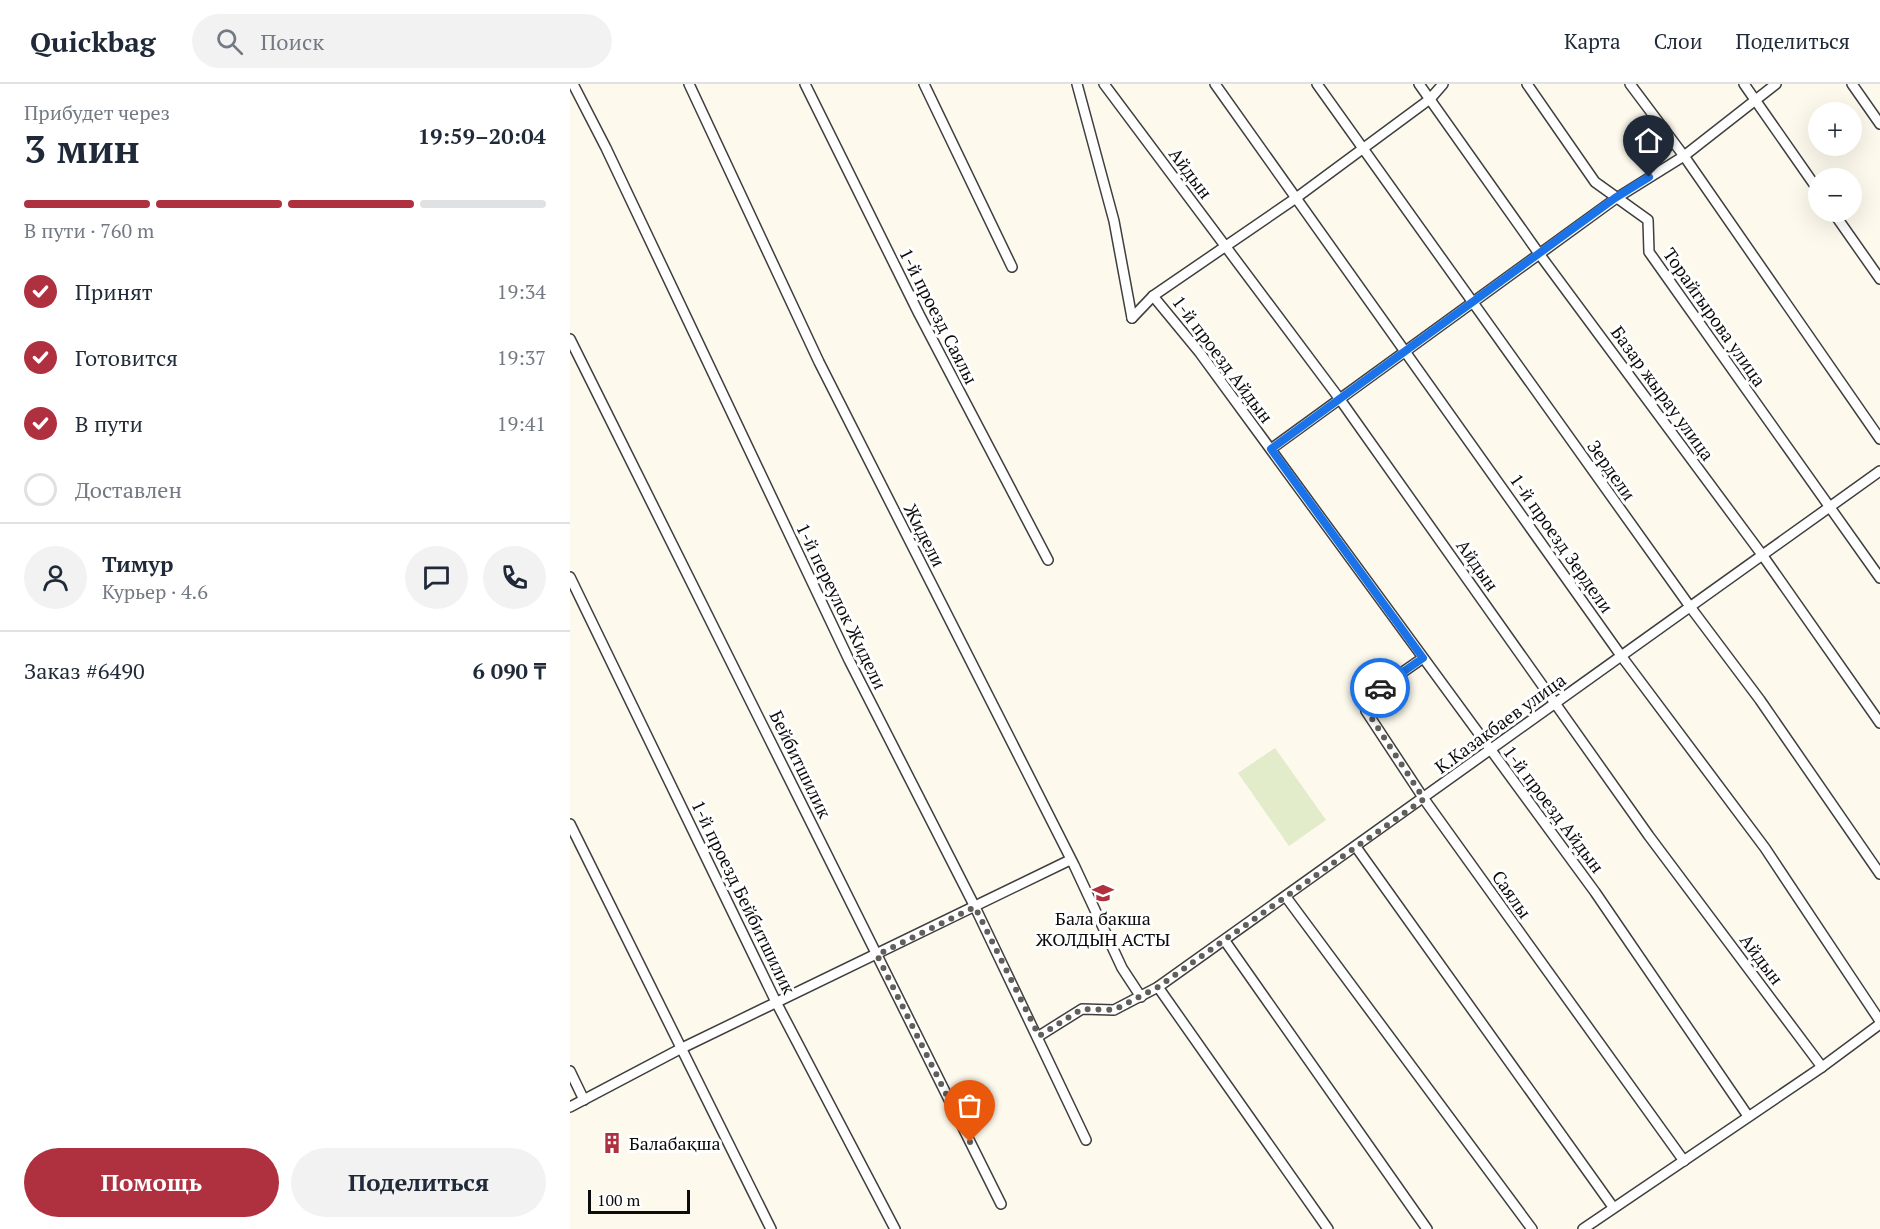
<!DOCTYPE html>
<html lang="ru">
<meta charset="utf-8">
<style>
:root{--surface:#fff;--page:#f2f2f3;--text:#1f2937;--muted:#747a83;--line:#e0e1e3;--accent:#af303e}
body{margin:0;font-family:"PT Serif",serif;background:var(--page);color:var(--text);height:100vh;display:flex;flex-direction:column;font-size:22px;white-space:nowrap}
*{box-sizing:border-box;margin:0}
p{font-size:20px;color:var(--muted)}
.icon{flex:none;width:33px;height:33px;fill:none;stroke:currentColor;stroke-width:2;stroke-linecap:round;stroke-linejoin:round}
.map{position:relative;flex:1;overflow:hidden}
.side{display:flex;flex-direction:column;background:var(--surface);width:570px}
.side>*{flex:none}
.tools{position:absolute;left:1238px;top:18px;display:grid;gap:12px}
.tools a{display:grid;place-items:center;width:54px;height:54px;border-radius:50%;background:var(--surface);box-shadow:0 6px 24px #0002;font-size:30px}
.scale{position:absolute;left:18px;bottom:15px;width:102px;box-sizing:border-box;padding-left:6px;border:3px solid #0c0c0c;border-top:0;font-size:16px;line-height:21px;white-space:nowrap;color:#0c0c0c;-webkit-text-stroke:4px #fff;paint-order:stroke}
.pin{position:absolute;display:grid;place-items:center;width:51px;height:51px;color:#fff;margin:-62px -26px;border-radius:50% 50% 50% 0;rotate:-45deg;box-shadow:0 0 6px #0007}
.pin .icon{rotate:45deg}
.courier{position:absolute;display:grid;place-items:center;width:60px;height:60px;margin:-30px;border:4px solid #1a73e8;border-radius:50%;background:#fff;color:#222;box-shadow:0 2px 8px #0007}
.headline em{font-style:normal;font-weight:600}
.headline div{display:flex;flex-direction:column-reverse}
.headline{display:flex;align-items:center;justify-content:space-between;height:102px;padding:0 24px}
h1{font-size:39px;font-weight:600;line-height:45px}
.bar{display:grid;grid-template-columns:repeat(4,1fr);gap:9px 6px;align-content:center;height:72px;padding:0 24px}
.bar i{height:8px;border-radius:4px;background:var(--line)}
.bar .on{background:var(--accent)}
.bar p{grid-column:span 4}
.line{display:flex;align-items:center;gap:15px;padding:0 24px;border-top:2px solid var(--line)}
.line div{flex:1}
.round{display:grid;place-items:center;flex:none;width:63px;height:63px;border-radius:32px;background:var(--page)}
ol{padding:0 24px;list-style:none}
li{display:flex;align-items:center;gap:18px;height:66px}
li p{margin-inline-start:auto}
li .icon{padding:6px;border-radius:50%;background:var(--accent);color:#fff;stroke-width:4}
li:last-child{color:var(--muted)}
li i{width:33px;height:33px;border:3px solid var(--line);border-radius:50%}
.button{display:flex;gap:12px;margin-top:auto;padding:12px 24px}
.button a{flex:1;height:69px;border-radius:36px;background:var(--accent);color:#fff;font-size:24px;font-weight:600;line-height:69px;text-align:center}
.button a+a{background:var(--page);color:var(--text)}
header{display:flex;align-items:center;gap:36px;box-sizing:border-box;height:84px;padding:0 30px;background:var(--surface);border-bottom:2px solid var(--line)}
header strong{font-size:28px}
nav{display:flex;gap:33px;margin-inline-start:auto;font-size:21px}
.search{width:420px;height:54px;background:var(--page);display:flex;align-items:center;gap:15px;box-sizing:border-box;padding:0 21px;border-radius:33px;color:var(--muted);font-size:22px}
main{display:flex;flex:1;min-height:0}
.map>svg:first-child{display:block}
.pitch{fill:#e2ecca}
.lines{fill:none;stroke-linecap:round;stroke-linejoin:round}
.minor-casing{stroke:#3f3f3f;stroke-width:12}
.minor{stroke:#fff;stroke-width:9}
.done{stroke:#605f5a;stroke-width:6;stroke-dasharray:0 10.8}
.route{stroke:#1a73e8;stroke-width:8}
.labels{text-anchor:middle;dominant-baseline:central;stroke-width:6;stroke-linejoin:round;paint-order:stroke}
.street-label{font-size:18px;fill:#0c0c0c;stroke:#fff}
.poi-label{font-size:18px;fill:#0c0c0c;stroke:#fff}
</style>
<header>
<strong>Quickbag</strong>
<div class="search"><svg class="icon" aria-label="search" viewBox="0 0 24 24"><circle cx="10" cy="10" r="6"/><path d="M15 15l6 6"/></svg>Поиск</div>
<nav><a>Карта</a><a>Слои</a><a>Поделиться</a></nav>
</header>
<main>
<section class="side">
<div class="headline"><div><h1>3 мин</h1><p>Прибудет через</p></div><em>19:59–20:04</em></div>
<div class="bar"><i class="on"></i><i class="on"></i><i class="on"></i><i></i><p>В пути · 760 m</p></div>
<ol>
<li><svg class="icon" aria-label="check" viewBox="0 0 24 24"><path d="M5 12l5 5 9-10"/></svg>Принят<p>19:34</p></li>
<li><svg class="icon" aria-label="check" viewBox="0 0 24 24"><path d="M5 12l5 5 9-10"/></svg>Готовится<p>19:37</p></li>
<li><svg class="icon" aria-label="check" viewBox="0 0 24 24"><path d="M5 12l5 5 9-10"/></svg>В пути<p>19:41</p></li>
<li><i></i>Доставлен</li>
</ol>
<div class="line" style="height:108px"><a class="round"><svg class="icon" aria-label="person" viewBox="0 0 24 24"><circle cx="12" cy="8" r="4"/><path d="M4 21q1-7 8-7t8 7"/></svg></a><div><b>Тимур</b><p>Курьер · 4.6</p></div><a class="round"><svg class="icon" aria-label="chat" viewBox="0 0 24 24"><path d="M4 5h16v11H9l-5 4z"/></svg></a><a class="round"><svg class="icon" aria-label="phone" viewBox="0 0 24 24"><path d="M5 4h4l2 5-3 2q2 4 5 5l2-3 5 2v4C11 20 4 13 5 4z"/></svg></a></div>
<div class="line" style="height:78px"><div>Заказ #6490</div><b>6 090 ₸</b></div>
<div class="button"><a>Помощь</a><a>Поделиться</a></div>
</section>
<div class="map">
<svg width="1310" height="1145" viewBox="0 0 1310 1145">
<rect width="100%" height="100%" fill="#fdf9ec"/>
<polygon class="pitch" points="705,664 756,736 719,762 668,689"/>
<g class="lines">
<defs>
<g id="minor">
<polyline points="3,0 36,64 279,576 405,823 516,1056"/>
<polyline points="119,0 249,278 504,781 552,884 571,913"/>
<polyline points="235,0 349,230 478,476"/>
<polyline points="354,0 442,183"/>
<polyline points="507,0 544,137 562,234"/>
<polyline points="534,0 769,314 1079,752 1252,983"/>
<polyline points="645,0 1052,573 1195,764 1310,937"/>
<polyline points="747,0 1121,524 1190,616 1310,790"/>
<polyline points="849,0 970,171 1193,472 1310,639"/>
<polyline points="957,0 1025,98 1078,136 1079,168 1310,494"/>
<polyline points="1060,0 1114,72 1310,355"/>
<polyline points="1174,0 1248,106"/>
<polyline points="1282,0 1310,40"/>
<polyline points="1263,128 1310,195"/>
<polyline points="583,212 630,269 1025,808 1178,1032"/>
<polyline points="562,234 583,212 726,114 860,15 873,0"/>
<polyline points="0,255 431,1120"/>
<polyline points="701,365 1045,115 1114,72 1206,0"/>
<polyline points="0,493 206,918 325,1145"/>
<polyline points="853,574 794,615 796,627 854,715 1114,1077"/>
<polyline points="0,740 201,1145"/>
<polyline points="786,763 1043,1123"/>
<polyline points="716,813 962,1145"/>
<polyline points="655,857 857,1145"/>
<polyline points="588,903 758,1145"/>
<polyline points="469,952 512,925 544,926 588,903 1310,387"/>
<polyline points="0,987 14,1016"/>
<polyline points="0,1023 110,965 500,776"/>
<polyline points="1013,1145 1252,983 1310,940"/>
</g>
</defs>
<use href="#minor" class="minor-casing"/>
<use href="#minor" class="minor"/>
</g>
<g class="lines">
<polyline class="done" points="400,1058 307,871 405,823 469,952 512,925 544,926 588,903 854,715 793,621 794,615 810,604"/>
<polyline class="route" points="810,604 853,574 701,365 1045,114 1079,93"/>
</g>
<defs>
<symbol id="school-bare" viewBox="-9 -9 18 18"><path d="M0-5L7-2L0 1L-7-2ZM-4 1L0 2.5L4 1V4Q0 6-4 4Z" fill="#af303e" stroke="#fff" stroke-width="2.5" paint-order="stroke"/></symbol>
<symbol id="building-bare" viewBox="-9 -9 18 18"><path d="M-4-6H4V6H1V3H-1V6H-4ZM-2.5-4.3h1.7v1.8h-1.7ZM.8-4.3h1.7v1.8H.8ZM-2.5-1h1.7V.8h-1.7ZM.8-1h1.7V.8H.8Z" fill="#af303e" stroke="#fff" stroke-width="2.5" paint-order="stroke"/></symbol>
</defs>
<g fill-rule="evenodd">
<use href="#school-bare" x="518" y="794" width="30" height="30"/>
<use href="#building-bare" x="27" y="1044" width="30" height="30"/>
</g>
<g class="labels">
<g class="street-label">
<text transform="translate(621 89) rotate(53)">Айдын</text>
<text transform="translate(369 232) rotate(63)">1-й проезд Саялы</text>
<text transform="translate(1145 233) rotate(55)">Торайгырова улица</text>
<text transform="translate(653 275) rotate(53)">1-й проезд Айдын</text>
<text transform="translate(1093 309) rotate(54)">Базар жырау улица</text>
<text transform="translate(1042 386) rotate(55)">Зердели</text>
<text transform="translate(355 451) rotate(63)">Жидели</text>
<text transform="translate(992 459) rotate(55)">1-й проезд Зердели</text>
<text transform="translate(908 481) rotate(55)">Айдын</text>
<text transform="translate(272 522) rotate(64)">1-й переулок Жидели</text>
<text transform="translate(930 639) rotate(-36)">К.Казакбаев улица</text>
<text transform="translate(231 680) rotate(64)">Бейбитшилик</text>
<text transform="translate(984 725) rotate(53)">1-й проезд Айдын</text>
<text transform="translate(942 810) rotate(55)">Саялы</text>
<text transform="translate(174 813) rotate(64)">1-й проезд Бейбитшилик</text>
<text transform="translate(1192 875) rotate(53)">Айдын</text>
</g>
<g class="poi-label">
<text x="533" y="834">Бала бакша<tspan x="533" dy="21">ЖОЛДЫН АСТЫ</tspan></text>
<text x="59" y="1059" text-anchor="start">Балабақша</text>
</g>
</g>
</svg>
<div class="tools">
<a>+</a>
<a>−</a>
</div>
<div class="scale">100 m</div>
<div class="pin" style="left:400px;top:1058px;background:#ea580c"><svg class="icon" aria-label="bag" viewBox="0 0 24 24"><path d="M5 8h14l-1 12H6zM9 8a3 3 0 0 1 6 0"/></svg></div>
<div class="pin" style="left:1079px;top:93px;background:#1f2937"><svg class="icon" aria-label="home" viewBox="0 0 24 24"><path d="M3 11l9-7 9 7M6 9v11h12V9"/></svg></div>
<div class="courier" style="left:810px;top:604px"><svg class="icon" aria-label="car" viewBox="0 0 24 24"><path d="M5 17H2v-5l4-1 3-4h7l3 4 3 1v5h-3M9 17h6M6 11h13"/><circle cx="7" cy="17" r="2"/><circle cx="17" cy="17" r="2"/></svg></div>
</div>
</main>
